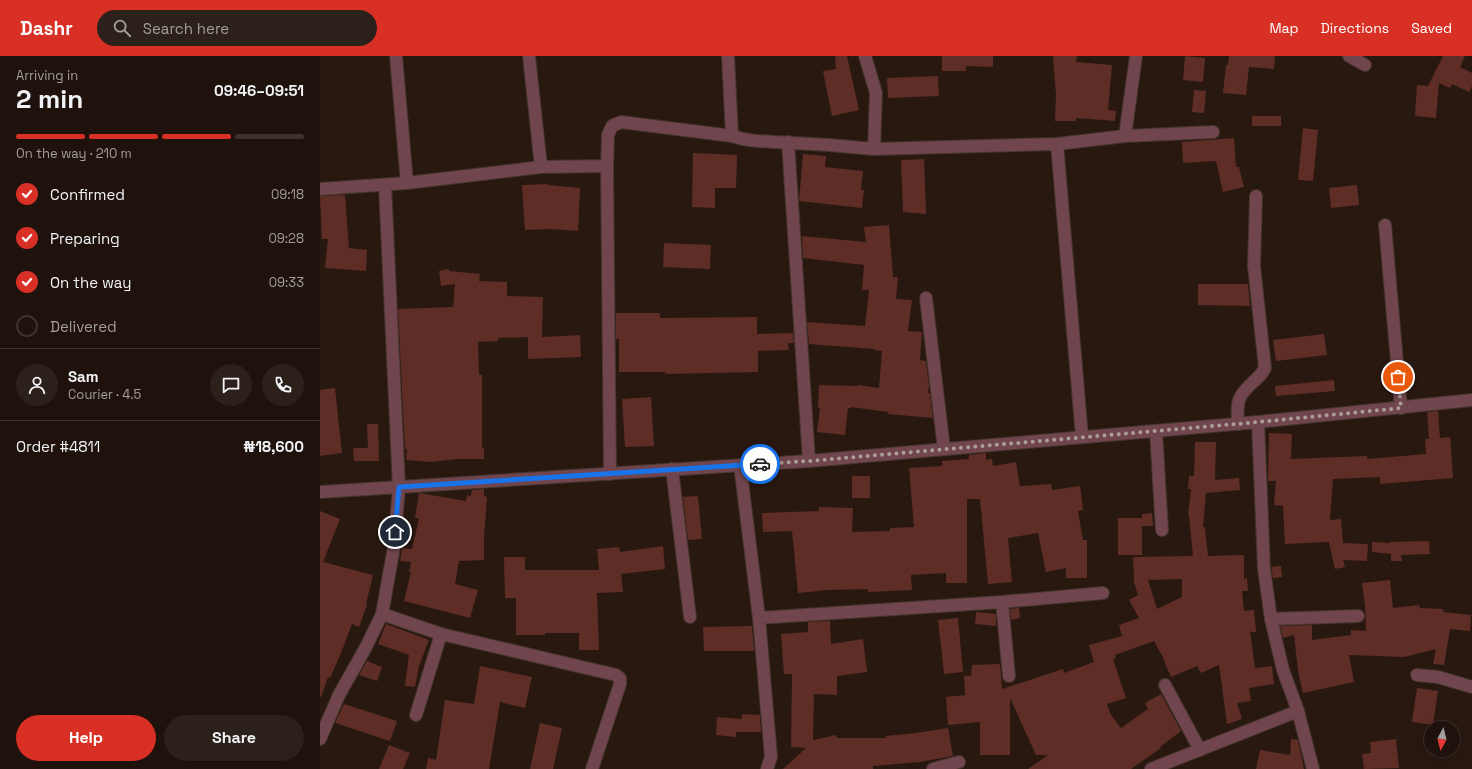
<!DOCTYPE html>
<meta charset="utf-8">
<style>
:root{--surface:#1f120c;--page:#2c201a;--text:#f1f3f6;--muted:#a19e9d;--line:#3c322d;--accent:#d93025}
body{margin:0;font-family:"Space Grotesk",sans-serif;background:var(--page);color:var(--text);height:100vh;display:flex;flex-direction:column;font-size:15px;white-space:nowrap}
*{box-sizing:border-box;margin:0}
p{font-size:13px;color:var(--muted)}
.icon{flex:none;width:22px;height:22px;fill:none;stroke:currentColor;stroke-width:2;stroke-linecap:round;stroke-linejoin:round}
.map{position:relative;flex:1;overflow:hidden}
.details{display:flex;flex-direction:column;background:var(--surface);width:320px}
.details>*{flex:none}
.needle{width:26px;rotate:187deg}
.fabs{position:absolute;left:1104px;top:665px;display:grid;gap:8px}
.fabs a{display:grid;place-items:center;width:36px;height:36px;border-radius:50%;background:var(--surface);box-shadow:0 2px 10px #0003,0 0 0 1px var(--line);font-size:20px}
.pin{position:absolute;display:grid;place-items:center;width:34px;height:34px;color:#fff;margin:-17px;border:2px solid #fff;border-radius:50%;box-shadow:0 1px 4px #0007}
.courier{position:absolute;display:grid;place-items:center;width:40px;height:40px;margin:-20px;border:3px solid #1a73e8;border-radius:50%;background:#fff;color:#222;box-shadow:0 1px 5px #0007}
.headline em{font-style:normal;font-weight:700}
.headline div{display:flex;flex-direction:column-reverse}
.headline{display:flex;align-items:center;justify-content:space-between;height:68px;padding:0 16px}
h1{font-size:26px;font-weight:700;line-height:30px}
.bar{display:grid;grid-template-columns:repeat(4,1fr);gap:6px 4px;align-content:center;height:48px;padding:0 16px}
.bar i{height:5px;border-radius:3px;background:var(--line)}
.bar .on{background:var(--accent)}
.bar p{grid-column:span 4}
.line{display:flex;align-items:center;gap:10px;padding:0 16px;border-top:1px solid var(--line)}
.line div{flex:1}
.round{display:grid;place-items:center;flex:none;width:42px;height:42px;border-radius:21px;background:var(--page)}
ol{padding:0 16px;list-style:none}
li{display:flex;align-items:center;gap:12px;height:44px}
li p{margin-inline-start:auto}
li .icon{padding:4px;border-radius:50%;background:var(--accent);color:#fff;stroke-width:4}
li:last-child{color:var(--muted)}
li i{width:22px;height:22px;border:2px solid var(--line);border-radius:50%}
.cta{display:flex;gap:8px;margin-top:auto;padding:8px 16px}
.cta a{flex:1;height:46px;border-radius:24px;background:var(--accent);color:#fff;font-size:16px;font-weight:700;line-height:46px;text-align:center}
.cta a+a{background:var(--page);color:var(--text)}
header{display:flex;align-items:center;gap:24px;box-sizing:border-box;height:56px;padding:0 20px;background:var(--accent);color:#fff}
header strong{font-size:19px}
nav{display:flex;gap:22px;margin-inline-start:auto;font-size:14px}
.search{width:280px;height:36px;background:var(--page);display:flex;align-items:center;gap:10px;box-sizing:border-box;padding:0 14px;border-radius:22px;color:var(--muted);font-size:15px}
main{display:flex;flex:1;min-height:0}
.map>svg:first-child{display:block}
.building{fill:#5e2d25;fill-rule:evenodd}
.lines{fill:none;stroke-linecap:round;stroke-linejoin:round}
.minor-casing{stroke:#45352d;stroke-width:14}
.minor{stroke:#70454d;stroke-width:12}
.done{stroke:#ac9d97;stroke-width:4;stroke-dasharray:0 7.2}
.route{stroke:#1a73e8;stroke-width:5}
</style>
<header>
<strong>Dashr</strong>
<div class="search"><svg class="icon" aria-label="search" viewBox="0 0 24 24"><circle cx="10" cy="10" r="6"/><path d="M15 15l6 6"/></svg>Search here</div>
<nav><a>Map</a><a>Directions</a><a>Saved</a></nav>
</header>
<main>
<section class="details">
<div class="headline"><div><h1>2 min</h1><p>Arriving in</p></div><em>09:46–09:51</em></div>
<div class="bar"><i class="on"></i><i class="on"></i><i class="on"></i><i></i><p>On the way · 210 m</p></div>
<ol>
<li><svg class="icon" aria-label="check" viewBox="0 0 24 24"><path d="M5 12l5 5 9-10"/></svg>Confirmed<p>09:18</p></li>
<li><svg class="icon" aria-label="check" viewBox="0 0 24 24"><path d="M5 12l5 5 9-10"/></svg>Preparing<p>09:28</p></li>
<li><svg class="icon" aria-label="check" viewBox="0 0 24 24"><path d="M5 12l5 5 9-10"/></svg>On the way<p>09:33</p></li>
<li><i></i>Delivered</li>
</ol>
<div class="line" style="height:72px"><a class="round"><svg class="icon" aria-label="person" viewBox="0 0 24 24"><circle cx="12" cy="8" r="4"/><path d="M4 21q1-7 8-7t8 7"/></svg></a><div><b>Sam</b><p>Courier · 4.5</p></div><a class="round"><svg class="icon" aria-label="chat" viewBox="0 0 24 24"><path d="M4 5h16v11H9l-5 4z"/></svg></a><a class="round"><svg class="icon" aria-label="phone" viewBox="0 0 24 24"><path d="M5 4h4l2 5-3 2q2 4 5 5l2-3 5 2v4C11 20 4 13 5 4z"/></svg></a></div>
<div class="line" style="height:52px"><div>Order #4811</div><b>₦18,600</b></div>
<div class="cta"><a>Help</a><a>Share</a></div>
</section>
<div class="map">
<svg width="1152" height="713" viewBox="0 0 1152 713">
<rect width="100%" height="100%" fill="#291810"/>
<g class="building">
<polygon points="515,0 527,0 539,54 512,60 503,15 516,13"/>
<polygon points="622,0 673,0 673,11 646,10 646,15 622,15"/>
<polygon points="733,0 757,0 756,6 792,9 788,54 796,55 795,65 756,62 756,65 735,65 736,39"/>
<polygon points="865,0 885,2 883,26 863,24"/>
<polygon points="909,0 955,0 954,13 929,11 926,39 903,37 906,9 908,9"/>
<polygon points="1123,0 1145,0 1140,11 1152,17 1152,30 1149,36 1132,28 1130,32 1119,27 1116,62 1095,60 1097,29 1108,30"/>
<polygon points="618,20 619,40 568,42 567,22"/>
<polygon points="874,34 886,35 884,57 872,56"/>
<rect x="932" y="60" width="29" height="10"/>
<polygon points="983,72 998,74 993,125 978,124"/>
<polygon points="914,82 916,111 919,111 924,131 903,136 896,105 863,107 862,86"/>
<polygon points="373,97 417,99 416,132 395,132 395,152 372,151"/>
<polygon points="483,98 506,100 505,111 543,115 541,134 544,134 542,152 479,145"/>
<polygon points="604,103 606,158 583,156 581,104"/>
<polygon points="228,128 228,129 260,132 258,175 232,173 205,174 202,129"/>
<polygon points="1037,129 1039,149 1011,152 1009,132"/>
<polygon points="25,139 29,192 47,194 46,215 5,212 8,183 2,183 0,140"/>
<polygon points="569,169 573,221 578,221 576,243 592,244 588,275 602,276 600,304 606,305 609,329 608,337 610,337 613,362 568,358 568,356 531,351 531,352 528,352 525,379 497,376 500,352 498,352 499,329 538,330 538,329 559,332 562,295 554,294 554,293 489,288 487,266 545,270 549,234 542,234 544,209 483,202 482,180 546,186 544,171"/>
<polygon points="344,187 391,189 390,213 343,211"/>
<polygon points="129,213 129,215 160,218 159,225 187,226 187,240 223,241 222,281 260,279 261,301 208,303 208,281 178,282 178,285 158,286 159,319 162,319 162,392 164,392 164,403 138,403 110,406 86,404 87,393 85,393 78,253 133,251 135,228 121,230 119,215"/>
<polygon points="878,228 928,228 930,250 878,249"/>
<polygon points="296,257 340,257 340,262 437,261 437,278 473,277 474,287 468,287 469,294 438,295 438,316 345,318 345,316 299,316 299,283 296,283"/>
<polygon points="1004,278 1007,299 956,305 953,284"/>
<polygon points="1014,324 1015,335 956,340 955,330"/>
<polygon points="15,332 22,397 0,400 0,334"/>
<polygon points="331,341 334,390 305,391 302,343"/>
<polygon points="1118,355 1120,382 1130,381 1133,422 1060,428 1060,421 1013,423 1010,464 1021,463 1023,487 1048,488 1047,505 1023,504 1025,511 1015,513 1009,486 965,488 963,450 954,449 956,425 948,425 949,377 972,378 971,403 1047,400 1047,403 1106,398 1105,383 1109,383 1107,356"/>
<polygon points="47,368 58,368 59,405 34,405 33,392 48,392"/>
<path d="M875,386H896L895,424L919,422L920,434L886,437L883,471H885L888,500L924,499V523L927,522L928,535H922L924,555L934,554L936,576H930L935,612L952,610L954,628L929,632L931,645L917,647L922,663L907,668L899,609L881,617L877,610L851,621L844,605H845L834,585L795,599L796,602L793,603L806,642L787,648L791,659L801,672L828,653L825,647L841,638L861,675L840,691L841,692L811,713H708L728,699H716L690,642V699H660V666L628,669L626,641L645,639L644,620H651L652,609L680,608L682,633L743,613L744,617L774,606L769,589L802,580L799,569L819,562L809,544L818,539L814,526L813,501L873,500L869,459H868L871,433H868L869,420H874ZM862,523V541L837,553L828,524Z"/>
<polygon points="666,397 666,404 672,403 673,410 696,406 700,430 731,428 732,434 760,430 763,454 758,455 763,484 767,484 767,522 746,522 746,512 726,516 718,477 688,482 692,526 668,528 660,443 647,443 647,527 626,527 626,517 591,519 592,534 548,536 548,533 508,534 478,537 472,475 443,476 442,457 499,455 499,451 533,452 532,476 570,475 570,472 594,471 589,412 622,410 622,405 649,403 649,399"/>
<rect x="532" y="420" width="18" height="22"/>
<polygon points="164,433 164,440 167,441 164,482 164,504 139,505 135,528 158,534 150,562 84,545 91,516 89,516 91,506 80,505 82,492 92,493 99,462 95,462 99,437 146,445 147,439 151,440 152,434"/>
<polygon points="378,440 382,483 368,484 363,441"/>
<polygon points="0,455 20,463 3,506 53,519 46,548 47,549 39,571 32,568 23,592 10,622 8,621 1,641 0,641"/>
<polygon points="832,457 833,470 822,470 822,458"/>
<rect x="798" y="462" width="24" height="37"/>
<polygon points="1109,485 1110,498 1081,499 1082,505 1071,505 1071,498 1052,496 1052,486 1070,487 1070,486"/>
<polygon points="343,490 345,513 301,518 303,536 277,537 279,594 259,594 259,577 225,577 225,579 196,579 196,542 185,542 184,501 205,501 205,514 279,514 277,493 299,491 300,496"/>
<polygon points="961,510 962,521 953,522 951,511"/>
<polygon points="1070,524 1073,552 1099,549 1100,552 1123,553 1123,556 1151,559 1150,575 1130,573 1124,609 1113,608 1116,593 1084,601 1029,599 1034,626 983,637 978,615 974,579 963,582 960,570 992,569 992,584 1031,579 1031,574 1046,575 1045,550 1042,527"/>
<polygon points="699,552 700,562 691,564 690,553"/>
<polygon points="656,556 676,558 676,570 655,568"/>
<polygon points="638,562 643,616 624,618 618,564"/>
<polygon points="510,565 511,588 543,583 547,616 517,620 517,639 494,638 493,684 516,679 517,682 566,682 566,680 596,677 628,672 633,700 600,706 553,710 553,713 463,713 486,692 471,691 472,618 464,618 461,578 488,576 488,566"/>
<polygon points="66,568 109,584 99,610 95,631 85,630 89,599 58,588"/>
<polygon points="432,570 434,595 384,595 383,571"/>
<polygon points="47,605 62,611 57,625 39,619"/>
<polygon points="160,610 212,621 205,652 180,646 169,713 106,713 108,702 116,704 125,644 154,648"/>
<polygon points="1097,632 1118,635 1113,669 1092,666"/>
<polygon points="24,648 77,665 70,685 15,667"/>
<polygon points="422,658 440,659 441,676 416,676 416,681 396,679 397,661 422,663"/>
<polygon points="220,667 242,672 233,713 210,713"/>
<polygon points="971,683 978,684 984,713 936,713 940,694 970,699"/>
<polygon points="1076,683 1079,712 1044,713 1042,698 1051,697 1050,686"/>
<polygon points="69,689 90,697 83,713 59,713"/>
</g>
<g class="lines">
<defs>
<g id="minor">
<polyline points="76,0 87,127"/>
<polyline points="209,0 221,111"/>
<polyline points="408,0 412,80"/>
<polyline points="1029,0 1045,9"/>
<polyline points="805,80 816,0"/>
<polyline points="468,86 489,405"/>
<polyline points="737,88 762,381"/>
<polyline points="554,93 737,88 805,80 893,76"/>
<polyline points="287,110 290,418"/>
<path d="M0,133L87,127L221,111L287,110L288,79L292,70L301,66L412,80C433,87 452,85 473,87C500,88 527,90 554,93L556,37L545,0"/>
<polyline points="1065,169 1081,352"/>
<polyline points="606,242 624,393"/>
<polyline points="938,366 944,513 951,563 963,614 978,655 993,713"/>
<path d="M918,368C917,346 916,342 933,326C938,322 942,318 945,312L934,210L936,140"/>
<polyline points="836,375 842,474"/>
<polyline points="420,409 439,562 451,701 447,713"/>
<polyline points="352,413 370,561"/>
<polyline points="0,436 489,405 938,366 1152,344"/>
<polyline points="682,546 689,620"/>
<polyline points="62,558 121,578 296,619 300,622 300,628 272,713"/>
<polyline points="439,562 682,546 783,537"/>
<polyline points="951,563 1038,560"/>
<polyline points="1097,619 1118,621 1152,631"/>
<polyline points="845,629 880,694"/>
<polyline points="96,659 121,578"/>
<polyline points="0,683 19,639 46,591 62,558 74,491 79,431 65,129"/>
<polyline points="613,713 639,706"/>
<polyline points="831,713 978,655"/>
</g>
</defs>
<use href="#minor" class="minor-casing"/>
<use href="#minor" class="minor"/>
</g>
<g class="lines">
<polyline class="done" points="440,408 489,405 928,367 1081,352 1078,321"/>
<polyline class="route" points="75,476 79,431 440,408"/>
</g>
</svg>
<div class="fabs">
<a><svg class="needle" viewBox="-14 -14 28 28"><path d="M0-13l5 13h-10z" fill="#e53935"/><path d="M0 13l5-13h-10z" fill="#a19e9d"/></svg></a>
</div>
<div class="pin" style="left:1078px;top:321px;background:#ea580c"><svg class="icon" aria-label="bag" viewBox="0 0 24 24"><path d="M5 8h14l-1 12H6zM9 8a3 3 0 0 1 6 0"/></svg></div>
<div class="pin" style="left:75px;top:476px;background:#1f2937"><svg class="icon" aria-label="home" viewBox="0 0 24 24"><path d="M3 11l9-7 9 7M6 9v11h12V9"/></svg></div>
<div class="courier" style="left:440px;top:408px"><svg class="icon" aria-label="car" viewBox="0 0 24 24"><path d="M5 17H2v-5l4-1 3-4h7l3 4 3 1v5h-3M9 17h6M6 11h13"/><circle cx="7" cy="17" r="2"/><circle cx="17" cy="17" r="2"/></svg></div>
</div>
</main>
